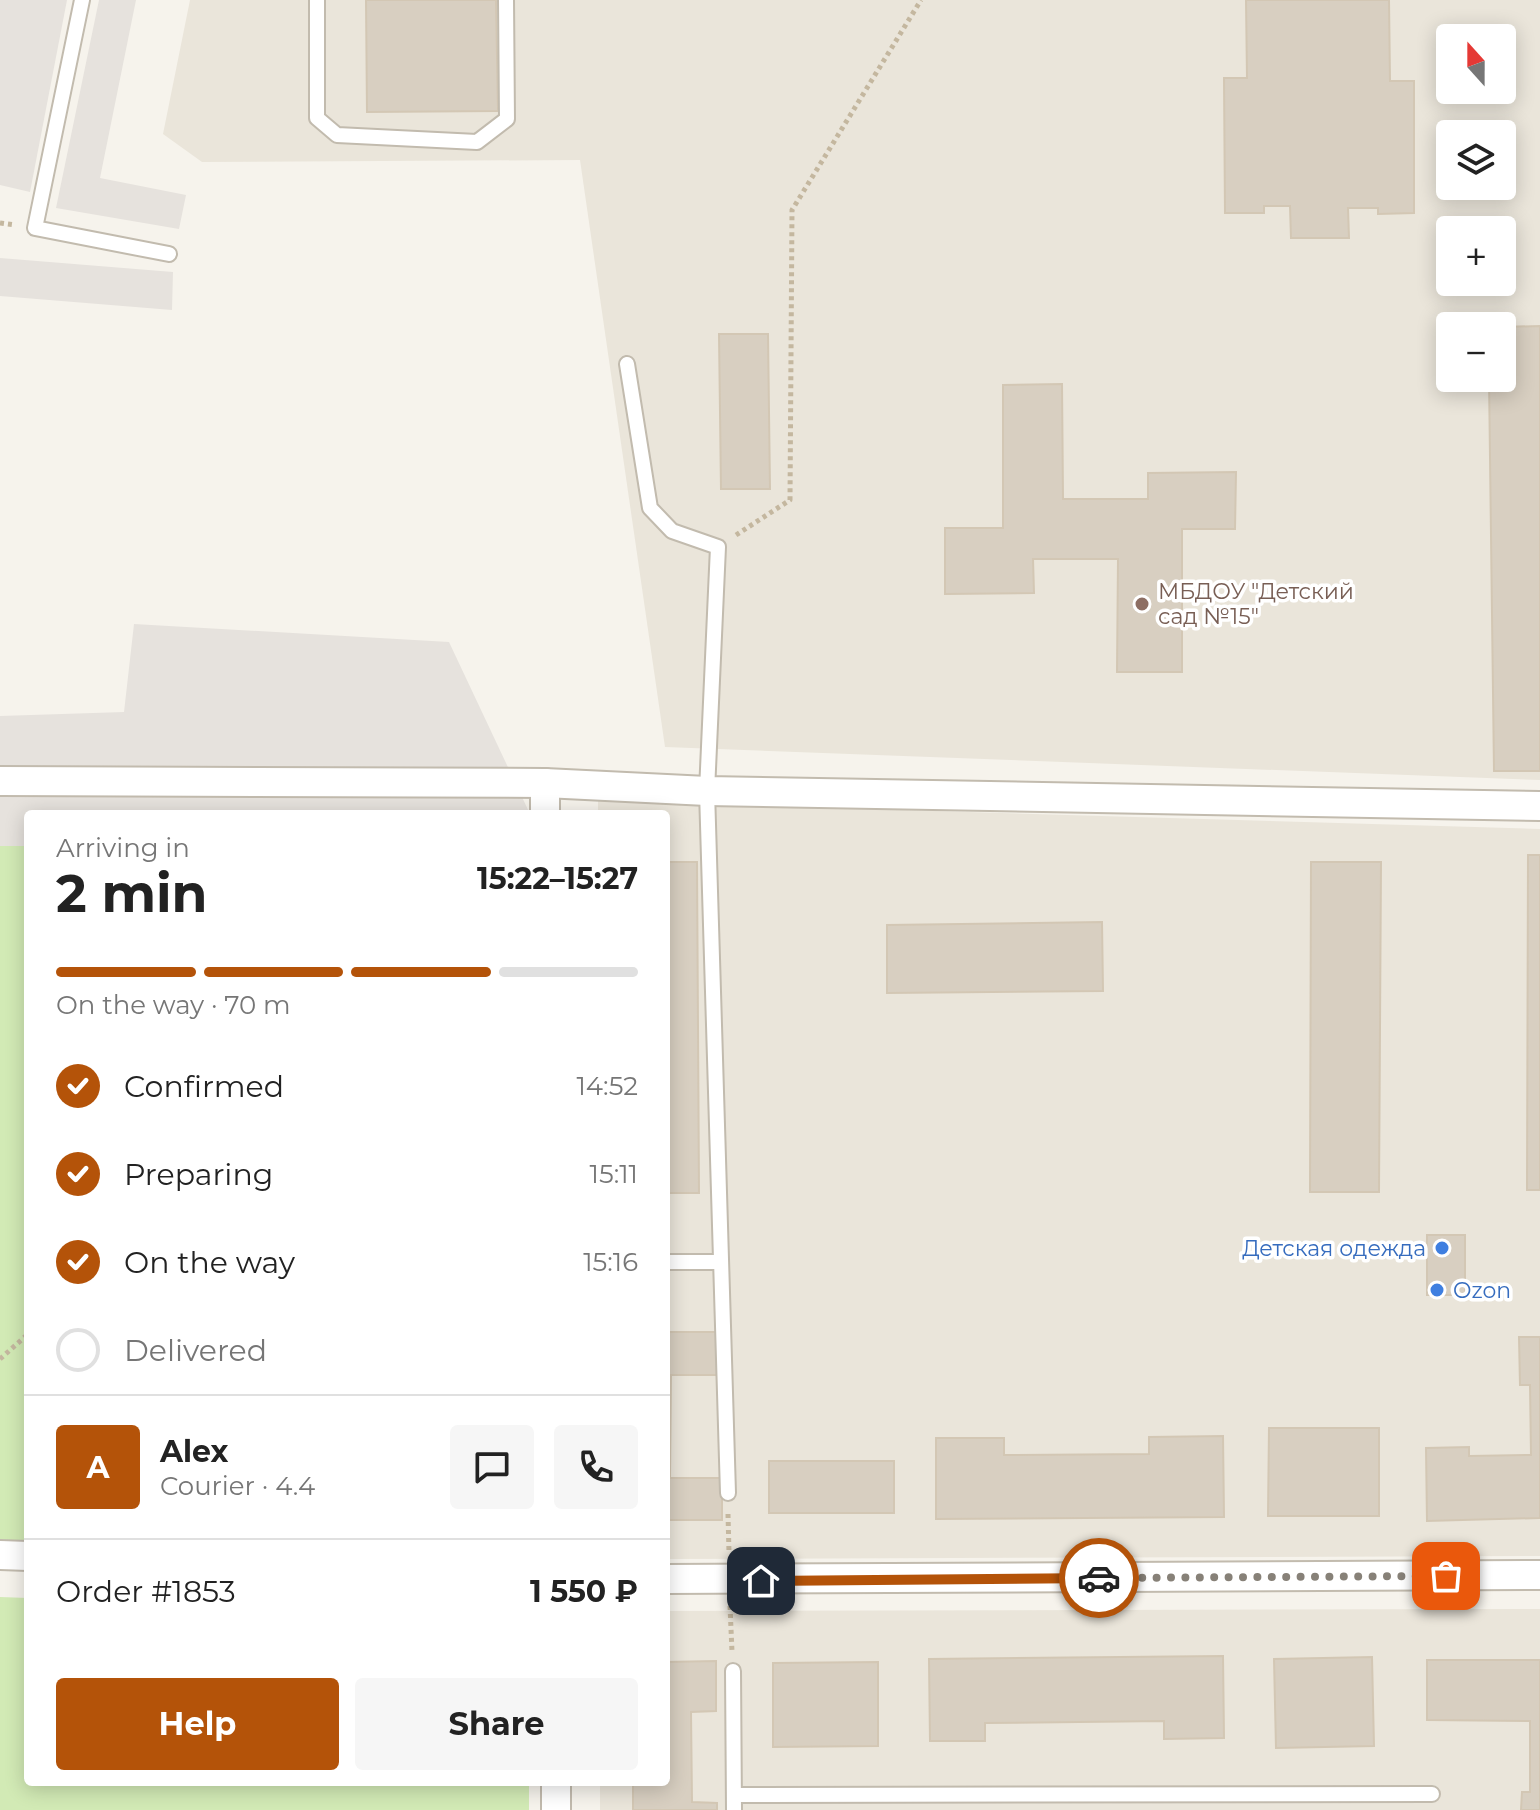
<!DOCTYPE html>
<meta charset="utf-8">
<style>
:root{--surface:#fff;--page:#f6f6f6;--text:#222;--muted:#767676;--line:#e0e0e0;--accent:#b45309}
body{margin:0;font-family:Montserrat,sans-serif;background:var(--page);color:var(--text);height:100vh;display:flex;flex-direction:column;font-size:30px;white-space:nowrap}
*{box-sizing:border-box;margin:0}
p{font-size:26px;color:var(--muted)}
.icon{flex:none;width:44px;height:44px;fill:none;stroke:currentColor;stroke-width:2;stroke-linecap:round;stroke-linejoin:round}
.map{position:relative;flex:1;overflow:hidden}
.panel{position:absolute;left:24px;top:810px;width:646px;height:976px;display:flex;flex-direction:column;background:var(--surface);border-radius:8px;box-shadow:0 4px 20px #0003}
.panel>*{flex:none}
.needle{width:52px;rotate:339deg}
.controls{position:absolute;left:1436px;top:24px;display:grid;gap:16px}
.controls a{display:grid;place-items:center;width:80px;height:80px;border-radius:8px;background:var(--surface);box-shadow:0 4px 20px #0003;font-size:40px}
.pin{position:absolute;display:grid;place-items:center;width:68px;height:68px;color:#fff;margin:-34px;border-radius:16px;box-shadow:0 4px 12px #0006}
.courier{position:absolute;display:grid;place-items:center;width:80px;height:80px;margin:-40px;border:6px solid #b45309;border-radius:50%;background:#fff;color:#222;box-shadow:0 2px 10px #0007}
.overview em{font-style:normal;font-weight:700}
.overview div{display:flex;flex-direction:column-reverse}
.overview{display:flex;align-items:center;justify-content:space-between;height:136px;padding:0 32px}
h1{font-size:52px;font-weight:700;line-height:60px}
.bar{display:grid;grid-template-columns:repeat(4,1fr);gap:12px 8px;align-content:center;height:96px;padding:0 32px}
.bar i{height:10px;border-radius:6px;background:var(--line)}
.bar .active{background:var(--accent)}
.bar p{grid-column:span 4}
.line{display:flex;align-items:center;gap:20px;padding:0 32px;border-top:2px solid var(--line)}
.line div{flex:1}
.round{display:grid;place-items:center;flex:none;width:84px;height:84px;border-radius:8px;background:var(--page)}
ol{padding:0 32px;list-style:none}
li{display:flex;align-items:center;gap:24px;height:88px}
li p{margin-inline-start:auto}
li .icon{padding:8px;border-radius:50%;background:var(--accent);color:#fff;stroke-width:4}
li:last-child{color:var(--muted)}
li i{width:44px;height:44px;border:4px solid var(--line);border-radius:50%}
.button{display:flex;gap:16px;margin-top:auto;padding:16px 32px}
.button a{flex:1;height:92px;border-radius:8px;background:var(--accent);color:#fff;font-size:32px;font-weight:700;line-height:92px;text-align:center}
.button a+a{background:var(--page);color:var(--text)}
.map>svg:first-child{display:block}
.residential{fill:#eae5da;fill-rule:evenodd}
.industrial{fill:#e6e2dd}
.green{fill:#d2eab5}
.building{fill:#d8cfc1;stroke:#d3c7b4;stroke-width:2}
.lines{fill:none;stroke-linecap:round;stroke-linejoin:round}
.service-casing{stroke:#c2bbae;stroke-width:18}
.minor-casing{stroke:#c2bbae;stroke-width:32}
.path{stroke:#c4b79f;stroke-width:5;stroke-dasharray:4 4;stroke-linecap:butt}
.service{stroke:#fff;stroke-width:14}
.minor{stroke:#fff;stroke-width:28}
.done{stroke:#878178;stroke-width:8;stroke-dasharray:0 14.4}
.route{stroke:#b45309;stroke-width:10}
.education-dot{fill:#8d6e63;stroke:#fff;stroke-width:3}
.shop-dot{fill:#3f7fe0;stroke:#fff;stroke-width:3}
.labels{text-anchor:middle;dominant-baseline:central;stroke-width:7;stroke-linejoin:round;paint-order:stroke}
.education-label{font-size:22px;fill:#785e54;stroke:#fff;text-anchor:start}
.shop-label{font-size:22px;fill:#366cbe;stroke:#fff;text-anchor:end}
</style>
<div class="map">
<svg width="1540" height="1810" viewBox="0 0 1540 1810">
<rect width="100%" height="100%" fill="#f6f3ec"/>
<g class="residential">
<path d="M190,0H1540V780L665,747L580,160L202,162L163,134ZM1450,38H1502V90H1450ZM1450,134H1502V186H1450ZM1450,230H1502V282H1450ZM1450,326H1502V378H1450Z"/>
<polygon points="598,801 1540,829 1540,1556 666,1559 666,814 598,814"/>
<polygon points="1540,1609 1540,1810 600,1810 600,1782 666,1782 666,1611"/>
</g>
<g class="industrial">
<polygon points="0,0 67,0 30,192 0,185"/>
<polygon points="99,0 136,0 100,178 186,195 179,229 56,208"/>
<polygon points="0,258 173,272 172,310 0,296"/>
<polygon points="134,624 449,642 530,814 28,814 28,846 0,846 0,716 124,712"/>
</g>
<g class="green">
<polygon points="0,846 28,846 28,1556 0,1555"/>
<polygon points="0,1597 28,1598 28,1782 529,1782 529,1810 0,1810"/>
</g>
<g class="building">
<polygon points="366,0 496,0 498,111 367,112"/>
<polygon points="1246,0 1389,0 1390,81 1414,81 1414,213 1378,214 1378,208 1348,208 1349,238 1291,238 1290,206 1264,206 1264,213 1225,213 1224,78 1247,78"/>
<polygon points="1540,326 1540,771 1494,771 1489,378 1502,378 1502,327"/>
<polygon points="719,334 768,334 770,489 721,489"/>
<polygon points="1062,384 1063,499 1148,499 1148,473 1236,472 1235,529 1182,529 1182,672 1117,672 1118,559 1033,559 1034,593 945,594 945,528 1003,528 1003,385"/>
<polygon points="1528,855 1540,855 1540,1190 1527,1190"/>
<polygon points="666,862 697,862 699,1193 666,1193"/>
<polygon points="1311,862 1381,862 1379,1192 1310,1192"/>
<polygon points="1102,922 1103,991 887,993 887,925"/>
<rect x="1427" y="1235" width="38" height="60"/>
<polygon points="666,1332 721,1332 721,1375 671,1375 670,1478 722,1478 722,1520 666,1520"/>
<polygon points="1519,1337 1540,1337 1540,1518 1427,1521 1426,1448 1469,1447 1469,1456 1531,1455 1530,1385 1520,1385"/>
<polygon points="1269,1428 1379,1428 1379,1516 1268,1516"/>
<polygon points="1223,1436 1224,1517 936,1519 936,1438 1004,1438 1004,1455 1149,1454 1149,1437"/>
<rect x="769" y="1461" width="125" height="52"/>
<polygon points="1223,1656 1224,1738 1164,1739 1164,1721 985,1723 985,1741 930,1741 929,1659"/>
<polygon points="1372,1657 1374,1746 1276,1748 1274,1659"/>
<polygon points="1427,1660 1540,1660 1540,1810 1521,1810 1522,1792 1530,1792 1530,1721 1427,1720"/>
<polygon points="716,1661 716,1711 691,1712 692,1802 717,1803 717,1810 633,1810 633,1782 666,1782 666,1662"/>
<polygon points="878,1662 878,1746 773,1747 773,1663"/>
</g>
<g class="lines">
<defs>
<g id="service">
<polyline points="82,0 35,228 169,254"/>
<polyline points="317,0 317,118 337,135 477,142 507,119 506,0"/>
<polyline points="627,364 650,508 672,531 718,547 707,791 728,1493"/>
<polyline points="666,1262 721,1262"/>
<polyline points="733,1671 734,1810"/>
<polyline points="735,1795 1432,1794"/>
</g>
<g id="minor">
<polyline points="0,781 545,783 707,791 1540,806"/>
<polyline points="545,783 545,814"/>
<polyline points="0,1555 28,1556"/>
<polyline points="666,1579 1540,1575"/>
<polyline points="556,1782 556,1810"/>
</g>
</defs>
<use href="#service" class="service-casing"/>
<use href="#minor" class="minor-casing"/>
<g class="path">
<polyline points="0,223 15,225"/>
<polyline points="736,535 790,500 792,210 921,0"/>
<polyline points="0,1359 28,1334"/>
<polyline points="728,1514 729,1552"/>
<polyline points="730,1606 732,1652"/>
</g>
<use href="#service" class="service"/>
<use href="#minor" class="minor"/>
</g>
<g class="lines">
<polyline class="done" points="1099,1578 1446,1576"/>
<polyline class="route" points="761,1581 1099,1578"/>
</g>
<circle class="education-dot" cx="1142" cy="604" r="8"/>
<g class="shop-dot">
<circle cx="1442" cy="1248" r="8"/>
<circle cx="1437" cy="1290" r="8"/>
</g>
<g class="labels">
<g class="education-label">
<text x="1158" y="591">МБДОУ "Детский<tspan x="1158" dy="25">сад №15"</tspan></text>
</g>
<g class="shop-label">
<text x="1426" y="1248">Детская одежда</text>
<text x="1453" y="1290" text-anchor="start">Ozon</text>
</g>
</g>
</svg>
<div class="controls">
<a><svg class="needle" viewBox="-14 -14 28 28"><path d="M0-13l5 13h-10z" fill="#e53935"/><path d="M0 13l5-13h-10z" fill="#767676"/></svg></a>
<a><svg class="icon" aria-label="layers" viewBox="0 0 24 24"><path d="M12 4l9 5-9 5-9-5zM3 14l9 5 9-5"/></svg></a>
<a>+</a>
<a>−</a>
</div>
<div class="pin" style="left:1446px;top:1576px;background:#ea580c"><svg class="icon" aria-label="bag" viewBox="0 0 24 24"><path d="M5 8h14l-1 12H6zM9 8a3 3 0 0 1 6 0"/></svg></div>
<div class="pin" style="left:761px;top:1581px;background:#1f2937"><svg class="icon" aria-label="home" viewBox="0 0 24 24"><path d="M3 11l9-7 9 7M6 9v11h12V9"/></svg></div>
<div class="courier" style="left:1099px;top:1578px"><svg class="icon" aria-label="car" viewBox="0 0 24 24"><path d="M5 17H2v-5l4-1 3-4h7l3 4 3 1v5h-3M9 17h6M6 11h13"/><circle cx="7" cy="17" r="2"/><circle cx="17" cy="17" r="2"/></svg></div>
<section class="panel">
<div class="overview"><div><h1>2 min</h1><p>Arriving in</p></div><em>15:22–15:27</em></div>
<div class="bar"><i class="active"></i><i class="active"></i><i class="active"></i><i></i><p>On the way · 70 m</p></div>
<ol>
<li><svg class="icon" aria-label="check" viewBox="0 0 24 24"><path d="M5 12l5 5 9-10"/></svg>Confirmed<p>14:52</p></li>
<li><svg class="icon" aria-label="check" viewBox="0 0 24 24"><path d="M5 12l5 5 9-10"/></svg>Preparing<p>15:11</p></li>
<li><svg class="icon" aria-label="check" viewBox="0 0 24 24"><path d="M5 12l5 5 9-10"/></svg>On the way<p>15:16</p></li>
<li><i></i>Delivered</li>
</ol>
<div class="line" style="height:144px"><b class="round" style="background:var(--accent);color:#fff">A</b><div><b>Alex</b><p>Courier · 4.4</p></div><a class="round"><svg class="icon" aria-label="chat" viewBox="0 0 24 24"><path d="M4 5h16v11H9l-5 4z"/></svg></a><a class="round"><svg class="icon" aria-label="phone" viewBox="0 0 24 24"><path d="M5 4h4l2 5-3 2q2 4 5 5l2-3 5 2v4C11 20 4 13 5 4z"/></svg></a></div>
<div class="line" style="height:104px"><div>Order #1853</div><b>1 550 ₽</b></div>
<div class="button"><a>Help</a><a>Share</a></div>
</section>
</div>
